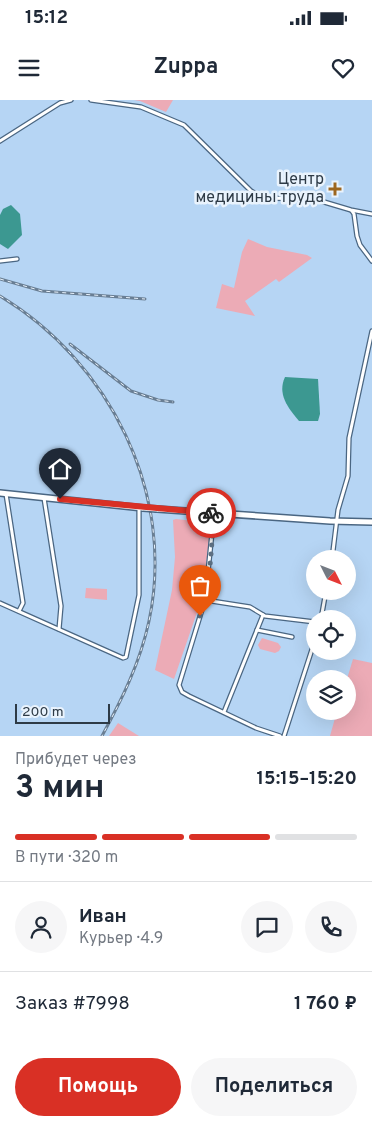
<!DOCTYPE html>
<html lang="ru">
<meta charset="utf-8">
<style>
:root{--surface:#fff;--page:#f6f6f7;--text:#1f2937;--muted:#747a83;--line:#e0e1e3;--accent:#d93025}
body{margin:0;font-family:Overpass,sans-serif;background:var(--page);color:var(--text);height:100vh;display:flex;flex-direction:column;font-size:19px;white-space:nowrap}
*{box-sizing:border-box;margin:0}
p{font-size:16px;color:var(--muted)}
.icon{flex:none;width:28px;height:28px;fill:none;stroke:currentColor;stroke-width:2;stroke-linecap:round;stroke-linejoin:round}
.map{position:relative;height:636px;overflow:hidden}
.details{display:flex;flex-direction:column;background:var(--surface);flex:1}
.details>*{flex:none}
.needle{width:32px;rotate:132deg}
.buttons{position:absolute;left:306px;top:450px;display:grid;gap:10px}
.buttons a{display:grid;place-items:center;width:50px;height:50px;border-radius:50%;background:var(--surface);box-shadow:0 5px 20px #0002;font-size:25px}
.scale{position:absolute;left:15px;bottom:12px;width:95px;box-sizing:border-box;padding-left:5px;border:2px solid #2d3a46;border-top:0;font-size:14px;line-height:18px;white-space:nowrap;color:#2d3a46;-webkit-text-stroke:4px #e9f3fd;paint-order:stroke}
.pin{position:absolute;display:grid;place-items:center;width:42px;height:42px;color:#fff;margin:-51px -21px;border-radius:50% 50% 50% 0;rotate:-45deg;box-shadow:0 0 5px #0007}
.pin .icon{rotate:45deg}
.courier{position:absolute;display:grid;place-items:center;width:50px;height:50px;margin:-25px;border:4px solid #d93025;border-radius:50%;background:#fff;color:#222;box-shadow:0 1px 6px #0007}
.overview em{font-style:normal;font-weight:700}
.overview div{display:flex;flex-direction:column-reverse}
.overview{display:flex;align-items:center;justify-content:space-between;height:85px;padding:0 15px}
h1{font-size:32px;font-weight:700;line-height:38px}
.bar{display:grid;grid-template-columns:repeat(4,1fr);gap:8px 5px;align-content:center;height:60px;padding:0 15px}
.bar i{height:6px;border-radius:4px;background:var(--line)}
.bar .current{background:var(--accent)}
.bar p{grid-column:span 4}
.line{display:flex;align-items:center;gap:12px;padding:0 15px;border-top:1px solid var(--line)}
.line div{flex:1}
.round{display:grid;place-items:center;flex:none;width:52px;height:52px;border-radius:26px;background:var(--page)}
.cta{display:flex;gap:10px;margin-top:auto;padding:10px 15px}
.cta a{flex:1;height:58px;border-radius:30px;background:var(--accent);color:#fff;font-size:20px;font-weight:700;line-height:58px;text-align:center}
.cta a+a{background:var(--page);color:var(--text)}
.status{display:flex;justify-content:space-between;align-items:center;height:35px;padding:0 25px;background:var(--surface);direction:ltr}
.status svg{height:14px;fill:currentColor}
header{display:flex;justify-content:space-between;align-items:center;height:65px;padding:0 15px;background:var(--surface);font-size:22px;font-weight:700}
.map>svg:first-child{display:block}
.green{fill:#ecabb6}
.water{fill:#3c9891}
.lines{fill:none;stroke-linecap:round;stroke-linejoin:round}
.street-casing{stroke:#4a6682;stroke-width:5.5}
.secondary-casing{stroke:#4a6682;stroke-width:8}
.street{stroke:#fff;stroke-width:3}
.secondary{stroke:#fff;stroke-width:5}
.rail-casing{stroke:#697e93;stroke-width:3}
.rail{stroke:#e9f3fd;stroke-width:1;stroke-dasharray:4;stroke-linecap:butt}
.secondary-bridge-casing{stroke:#4a6682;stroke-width:8;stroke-linecap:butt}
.secondary-bridge{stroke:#fff;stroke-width:5}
.done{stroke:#5d7083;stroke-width:5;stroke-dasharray:0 9}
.route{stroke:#d93025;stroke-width:6}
.poi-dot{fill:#9c661f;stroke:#e9f3fd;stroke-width:2}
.labels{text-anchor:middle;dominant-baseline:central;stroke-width:5;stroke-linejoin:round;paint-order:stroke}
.poi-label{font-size:16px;fill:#2d3a46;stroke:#e9f3fd;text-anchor:end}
</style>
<div class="status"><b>15:12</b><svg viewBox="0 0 49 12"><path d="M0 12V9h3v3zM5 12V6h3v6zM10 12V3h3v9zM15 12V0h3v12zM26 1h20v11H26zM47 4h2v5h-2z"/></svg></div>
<header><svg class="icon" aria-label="menu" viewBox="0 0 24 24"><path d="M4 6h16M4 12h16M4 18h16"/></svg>Zuppa<svg class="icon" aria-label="heart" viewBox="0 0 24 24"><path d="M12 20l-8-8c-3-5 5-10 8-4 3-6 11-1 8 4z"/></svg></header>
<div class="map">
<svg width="372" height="636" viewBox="0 0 372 636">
<rect width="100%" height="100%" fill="#b6d5f4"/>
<g class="green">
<polygon points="134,0 173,0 166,12 140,1"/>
<polygon points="248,139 267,147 307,155 312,158 279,182 276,179 245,201 255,216 216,208 222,184 234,188 242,152"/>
<polygon points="176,419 211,423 202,498 174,579 155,570 172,490 175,457 173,420"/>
<polygon points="86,488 107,489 107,500 85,498"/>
<polygon points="262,538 278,543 281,547 279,551 275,553 260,549 258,545"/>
<polygon points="353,559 372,563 372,636 330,636 337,611 348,611 347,579"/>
<polygon points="118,623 139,636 109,636"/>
</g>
<g class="water">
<polygon points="11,105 20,114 22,135 8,149 0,144 0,115 3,109"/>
<path d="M285,277L318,279L320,314L318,321H299C288,308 277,294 285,277Z"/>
</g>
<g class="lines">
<defs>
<g id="street">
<polyline points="91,0 141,7 184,25 251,91 263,98 314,99 351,110 372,114"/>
<polyline points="0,41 60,3 71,0"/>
<polyline points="352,111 354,114 357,136 360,145 372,161"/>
<polyline points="0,161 17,159"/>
<polyline points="6,394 23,503 19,511"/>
<polyline points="44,398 61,506 59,529"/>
<polyline points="214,414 205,500 179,585 182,592 189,596 256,628 280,636"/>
<polyline points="332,459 338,410 348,376 349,338 372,231"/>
<polyline points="205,500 250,507 265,516 315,522"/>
<polyline points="0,503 123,558 126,557 139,495 139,408"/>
<polyline points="321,519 326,491"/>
<polyline points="257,530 292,537"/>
<polyline points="224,612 263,515"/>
<polyline points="284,636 315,540"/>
</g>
<g id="secondary">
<polyline points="0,393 143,408"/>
<polyline points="157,409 330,421 372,422"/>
</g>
</defs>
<use href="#street" class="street-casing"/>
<use href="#secondary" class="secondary-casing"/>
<use href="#street" class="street"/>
<use href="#secondary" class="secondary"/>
<defs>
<g id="rail">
<polyline points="0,179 42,191 145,199"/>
<path d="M0,196C110,262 176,394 149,521C140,563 122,599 102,636"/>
<polyline points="70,244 131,291 158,300 173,302"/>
</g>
</defs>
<use href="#rail" class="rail-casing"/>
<use href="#rail" class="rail"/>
<defs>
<polyline id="secondary-bridge" points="143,408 157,409"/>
</defs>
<use href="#secondary-bridge" class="secondary-bridge-casing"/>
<use href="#secondary-bridge" class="secondary-bridge"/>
</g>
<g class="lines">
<path class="done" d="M200,516C211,484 211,447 214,414L211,413"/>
<polyline class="route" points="60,399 211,413"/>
</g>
<path class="poi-dot" d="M332.5 81.5h5v5h5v5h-5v5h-5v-5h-5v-5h5z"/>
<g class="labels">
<g class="poi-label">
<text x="324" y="80">Центр<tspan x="324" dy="18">медицины труда</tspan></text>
</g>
</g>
</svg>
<div class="buttons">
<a><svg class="needle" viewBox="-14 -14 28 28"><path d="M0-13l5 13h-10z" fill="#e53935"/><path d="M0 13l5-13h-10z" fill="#747a83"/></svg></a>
<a><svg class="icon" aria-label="locate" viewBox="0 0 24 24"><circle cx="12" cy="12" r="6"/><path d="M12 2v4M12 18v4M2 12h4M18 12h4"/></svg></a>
<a><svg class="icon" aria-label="layers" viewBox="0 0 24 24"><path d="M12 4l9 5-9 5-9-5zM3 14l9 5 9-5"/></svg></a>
</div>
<div class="scale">200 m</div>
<div class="pin" style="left:200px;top:516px;background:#ea580c"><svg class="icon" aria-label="bag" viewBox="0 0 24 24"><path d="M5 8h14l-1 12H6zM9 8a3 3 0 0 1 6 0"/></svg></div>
<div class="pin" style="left:60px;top:399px;background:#1f2937"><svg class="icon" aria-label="home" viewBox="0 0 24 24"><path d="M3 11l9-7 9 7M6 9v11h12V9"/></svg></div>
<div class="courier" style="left:211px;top:413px"><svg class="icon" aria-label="bike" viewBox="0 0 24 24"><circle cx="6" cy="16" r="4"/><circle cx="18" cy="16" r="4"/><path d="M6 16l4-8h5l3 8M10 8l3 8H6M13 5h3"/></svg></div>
</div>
<section class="details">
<div class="overview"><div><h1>3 мин</h1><p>Прибудет через</p></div><em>15:15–15:20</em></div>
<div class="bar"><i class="current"></i><i class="current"></i><i class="current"></i><i></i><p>В пути · 320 m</p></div>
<div class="line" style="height:90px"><a class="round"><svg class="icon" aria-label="person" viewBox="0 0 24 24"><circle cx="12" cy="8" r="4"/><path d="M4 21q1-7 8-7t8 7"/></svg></a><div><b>Иван</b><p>Курьер · 4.9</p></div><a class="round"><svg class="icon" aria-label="chat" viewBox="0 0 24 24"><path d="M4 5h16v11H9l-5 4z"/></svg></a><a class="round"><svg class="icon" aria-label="phone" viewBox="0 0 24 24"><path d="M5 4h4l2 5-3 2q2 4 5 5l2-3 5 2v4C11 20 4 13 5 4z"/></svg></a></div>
<div class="line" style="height:65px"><div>Заказ #7998</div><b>1 760 ₽</b></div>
<div class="cta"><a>Помощь</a><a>Поделиться</a></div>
</section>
